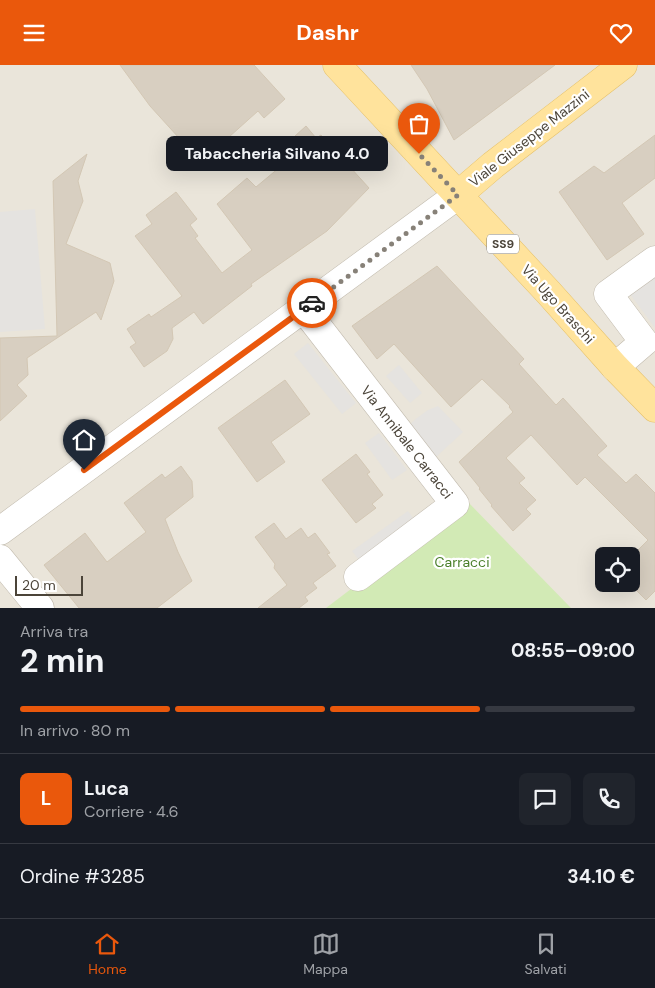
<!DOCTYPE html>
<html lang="it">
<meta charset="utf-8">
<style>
:root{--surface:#171b24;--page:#20242c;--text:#f1f3f6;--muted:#9ea1a6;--line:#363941;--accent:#ea580c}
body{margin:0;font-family:"DM Sans",sans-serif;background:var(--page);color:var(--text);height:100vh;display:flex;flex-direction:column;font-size:19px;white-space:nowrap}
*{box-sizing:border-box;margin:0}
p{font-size:16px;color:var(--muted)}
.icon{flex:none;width:28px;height:28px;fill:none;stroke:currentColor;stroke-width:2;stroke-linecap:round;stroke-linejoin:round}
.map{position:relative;height:543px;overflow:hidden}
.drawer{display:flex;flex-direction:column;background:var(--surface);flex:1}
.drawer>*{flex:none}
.buttons{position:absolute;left:595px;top:482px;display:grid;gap:10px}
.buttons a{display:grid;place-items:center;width:45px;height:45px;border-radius:8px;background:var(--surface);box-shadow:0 5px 20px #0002;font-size:25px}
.scale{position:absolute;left:15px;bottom:12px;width:68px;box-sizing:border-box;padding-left:5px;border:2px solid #4b4439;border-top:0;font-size:14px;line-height:18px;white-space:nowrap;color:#4b4439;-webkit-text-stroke:4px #fff;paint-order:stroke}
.pin{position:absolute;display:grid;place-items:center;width:42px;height:42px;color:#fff;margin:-51px -21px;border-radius:50% 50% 50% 0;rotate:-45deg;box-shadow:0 0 5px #0007}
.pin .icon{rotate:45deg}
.courier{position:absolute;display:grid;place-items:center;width:50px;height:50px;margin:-25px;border:4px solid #ea580c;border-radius:50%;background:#fff;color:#222;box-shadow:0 1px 6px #0007}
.bubble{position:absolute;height:35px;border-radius:8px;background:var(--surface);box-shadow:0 5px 20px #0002;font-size:16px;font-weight:700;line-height:35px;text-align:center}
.headline em{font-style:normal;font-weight:700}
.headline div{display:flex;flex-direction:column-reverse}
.headline{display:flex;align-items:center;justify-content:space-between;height:85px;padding:0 20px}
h1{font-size:32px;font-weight:700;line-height:38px}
.bar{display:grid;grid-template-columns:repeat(4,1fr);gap:8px 5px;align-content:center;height:60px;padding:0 20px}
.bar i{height:6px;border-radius:4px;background:var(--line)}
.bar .on{background:var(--accent)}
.bar p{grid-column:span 4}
.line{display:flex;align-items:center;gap:12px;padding:0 20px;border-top:1px solid var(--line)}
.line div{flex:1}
.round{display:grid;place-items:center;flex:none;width:52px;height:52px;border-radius:8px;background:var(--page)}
header{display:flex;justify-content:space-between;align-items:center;height:65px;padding:0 20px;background:var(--accent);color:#fff;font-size:22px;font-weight:700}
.dock{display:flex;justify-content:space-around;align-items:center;height:70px;border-top:1px solid var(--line);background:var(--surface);font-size:14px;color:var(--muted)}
.dock a{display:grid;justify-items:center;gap:2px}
.dock .on{color:var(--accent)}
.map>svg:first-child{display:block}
.residential{fill:#eae5da;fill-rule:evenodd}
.green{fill:#d2eab5}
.parking{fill:#e5e3e0}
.building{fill:#d8cfc1;stroke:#d3c7b4}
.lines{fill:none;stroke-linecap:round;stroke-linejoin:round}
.minor-casing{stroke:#c2bbae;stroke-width:29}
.major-casing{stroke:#e6c16a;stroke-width:29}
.minor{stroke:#fff;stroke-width:28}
.major{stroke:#ffe39c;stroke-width:28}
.done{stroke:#878178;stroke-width:5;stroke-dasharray:0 9}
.route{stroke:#ea580c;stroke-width:6}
.labels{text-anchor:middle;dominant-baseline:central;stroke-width:4.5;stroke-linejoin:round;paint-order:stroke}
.shield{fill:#fff;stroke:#817c74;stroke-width:1}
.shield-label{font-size:12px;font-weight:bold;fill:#4b4439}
.street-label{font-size:14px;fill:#4b4439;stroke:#fff}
.park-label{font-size:14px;fill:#4a7f2a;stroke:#fff}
</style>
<header><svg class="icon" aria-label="menu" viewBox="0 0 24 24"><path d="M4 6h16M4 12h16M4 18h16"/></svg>Dashr<svg class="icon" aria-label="heart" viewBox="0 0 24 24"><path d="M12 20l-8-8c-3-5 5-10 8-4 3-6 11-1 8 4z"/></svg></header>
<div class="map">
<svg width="655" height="543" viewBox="0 0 655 543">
<rect width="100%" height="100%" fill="#f6f3ec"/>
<path class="residential" d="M0,0H655V543H0ZM604,491H631V519H604Z"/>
<polygon class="green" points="467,436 571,543 326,543"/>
<g class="parking">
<polygon points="35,144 45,264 0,267 0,147"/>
<polygon points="655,210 655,263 630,229"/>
<polygon points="308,278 356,338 342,349 294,289"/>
<polygon points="399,300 422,328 410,338 386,311"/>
<polygon points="438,341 463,367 436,392 407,362 417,353 428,345"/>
<polygon points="379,368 407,405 392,415 365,378"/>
<polygon points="408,446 417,458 362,499 352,486"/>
</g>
<g class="building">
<polygon points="120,0 254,0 285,34 264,53 258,46 219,81 226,89 208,105 150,41"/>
<polygon points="411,0 555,0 454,75 427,24"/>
<polygon points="306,61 316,73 321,70 369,123 327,166 251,219 252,221 203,259 194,247 172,263 173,274 167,286 144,302 130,282 136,278 127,264 149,249 151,252 182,231 135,171 152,159 146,150 176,127 197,154 190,160 198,171 195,173 222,208 252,185 217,139 247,113 256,122 292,92 283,82"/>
<polygon points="655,70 655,113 622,138 644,169 607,195 559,127 594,101 604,108"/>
<polygon points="87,89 78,116 83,136 66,179 110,198 114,216 101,255 96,247 27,293 28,310 17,320 27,331 0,356 0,273 57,271 53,116"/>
<polygon points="437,201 524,294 519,299 556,340 563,333 607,381 597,390 626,418 636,409 655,428 655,526 646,535 631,520 631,492 648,475 585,412 577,420 531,370 506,393 525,413 519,418 536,435 526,444 531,449 513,466 491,441 492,440 479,424 480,423 459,397 513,347 509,342 510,341 482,314 451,342 394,279 377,294 352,261"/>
<polygon points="285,315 310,349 271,377 285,397 257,417 218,363"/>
<polygon points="356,389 370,407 367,409 383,430 372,439 376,443 356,458 322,415"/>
<polygon points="181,401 192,416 193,432 165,454 178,487 192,516 157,543 79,543 44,500 85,468 107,497 146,467 124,438 162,409 165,413"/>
<polygon points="274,458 286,474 301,463 308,473 315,468 330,488 327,489 336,501 313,518 317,523 305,532 308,536 299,543 258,543 287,520 274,503 275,499 255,472"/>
</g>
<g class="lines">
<defs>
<g id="minor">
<polyline points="304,244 455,439 358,512"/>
<polyline points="615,302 644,277 608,229 655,195"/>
<polyline points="0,466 458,130"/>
<polyline points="0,494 40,543"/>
</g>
<g id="major">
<polyline points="337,0 549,228 615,302 655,343"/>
<polyline points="458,130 493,100 623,0"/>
</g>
</defs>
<use href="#minor" class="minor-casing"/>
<use href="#major" class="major-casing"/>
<use href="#minor" class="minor"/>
<use href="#major" class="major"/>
</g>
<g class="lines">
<polyline class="done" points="312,238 458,130 419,89"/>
<polyline class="route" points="84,405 312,238"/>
</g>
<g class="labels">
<rect class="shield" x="487" y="169.5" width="32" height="19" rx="4"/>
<g class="shield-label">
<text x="503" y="179">SS9</text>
</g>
<g class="street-label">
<text transform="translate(529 73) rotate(-38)">Viale Giuseppe Mazzini</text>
<text transform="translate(558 239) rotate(48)">Via Ugo Braschi</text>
<text transform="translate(407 377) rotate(52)">Via Annibale Carracci</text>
</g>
<g class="park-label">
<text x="462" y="497">Carracci</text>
</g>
</g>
</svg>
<div class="buttons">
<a><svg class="icon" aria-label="locate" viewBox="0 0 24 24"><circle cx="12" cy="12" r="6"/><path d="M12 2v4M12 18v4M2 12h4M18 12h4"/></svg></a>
</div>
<div class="scale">20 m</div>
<div class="pin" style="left:419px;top:89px;background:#ea580c"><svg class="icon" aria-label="bag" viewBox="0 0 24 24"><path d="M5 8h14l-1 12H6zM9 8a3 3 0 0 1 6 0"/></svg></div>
<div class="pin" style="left:84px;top:405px;background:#1f2937"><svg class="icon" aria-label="home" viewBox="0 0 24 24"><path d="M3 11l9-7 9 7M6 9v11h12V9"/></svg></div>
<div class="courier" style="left:312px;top:238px"><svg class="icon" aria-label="car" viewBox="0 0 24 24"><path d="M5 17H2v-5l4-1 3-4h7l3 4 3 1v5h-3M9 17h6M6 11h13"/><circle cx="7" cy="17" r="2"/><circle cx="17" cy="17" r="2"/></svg></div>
<div class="bubble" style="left:166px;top:71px;width:222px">Tabaccheria Silvano 4.0</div>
</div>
<section class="drawer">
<div class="headline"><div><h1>2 min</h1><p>Arriva tra</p></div><em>08:55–09:00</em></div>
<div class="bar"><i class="on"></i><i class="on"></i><i class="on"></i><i></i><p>In arrivo · 80 m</p></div>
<div class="line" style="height:90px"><b class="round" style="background:var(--accent);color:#fff">L</b><div><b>Luca</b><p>Corriere · 4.6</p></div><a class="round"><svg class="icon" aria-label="chat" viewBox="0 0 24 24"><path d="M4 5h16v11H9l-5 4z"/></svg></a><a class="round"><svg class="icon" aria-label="phone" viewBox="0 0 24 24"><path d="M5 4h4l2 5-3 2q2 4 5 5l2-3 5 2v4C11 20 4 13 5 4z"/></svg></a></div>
<div class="line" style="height:65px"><div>Ordine #3285</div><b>34.10 €</b></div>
</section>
<nav class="dock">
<a class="on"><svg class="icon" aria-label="home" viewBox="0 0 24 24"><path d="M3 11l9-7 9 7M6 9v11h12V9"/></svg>Home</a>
<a><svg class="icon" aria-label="map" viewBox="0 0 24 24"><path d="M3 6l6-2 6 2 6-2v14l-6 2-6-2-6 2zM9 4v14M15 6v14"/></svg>Mappa</a>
<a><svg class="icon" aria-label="saved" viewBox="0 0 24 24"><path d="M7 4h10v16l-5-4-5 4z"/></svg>Salvati</a>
</nav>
